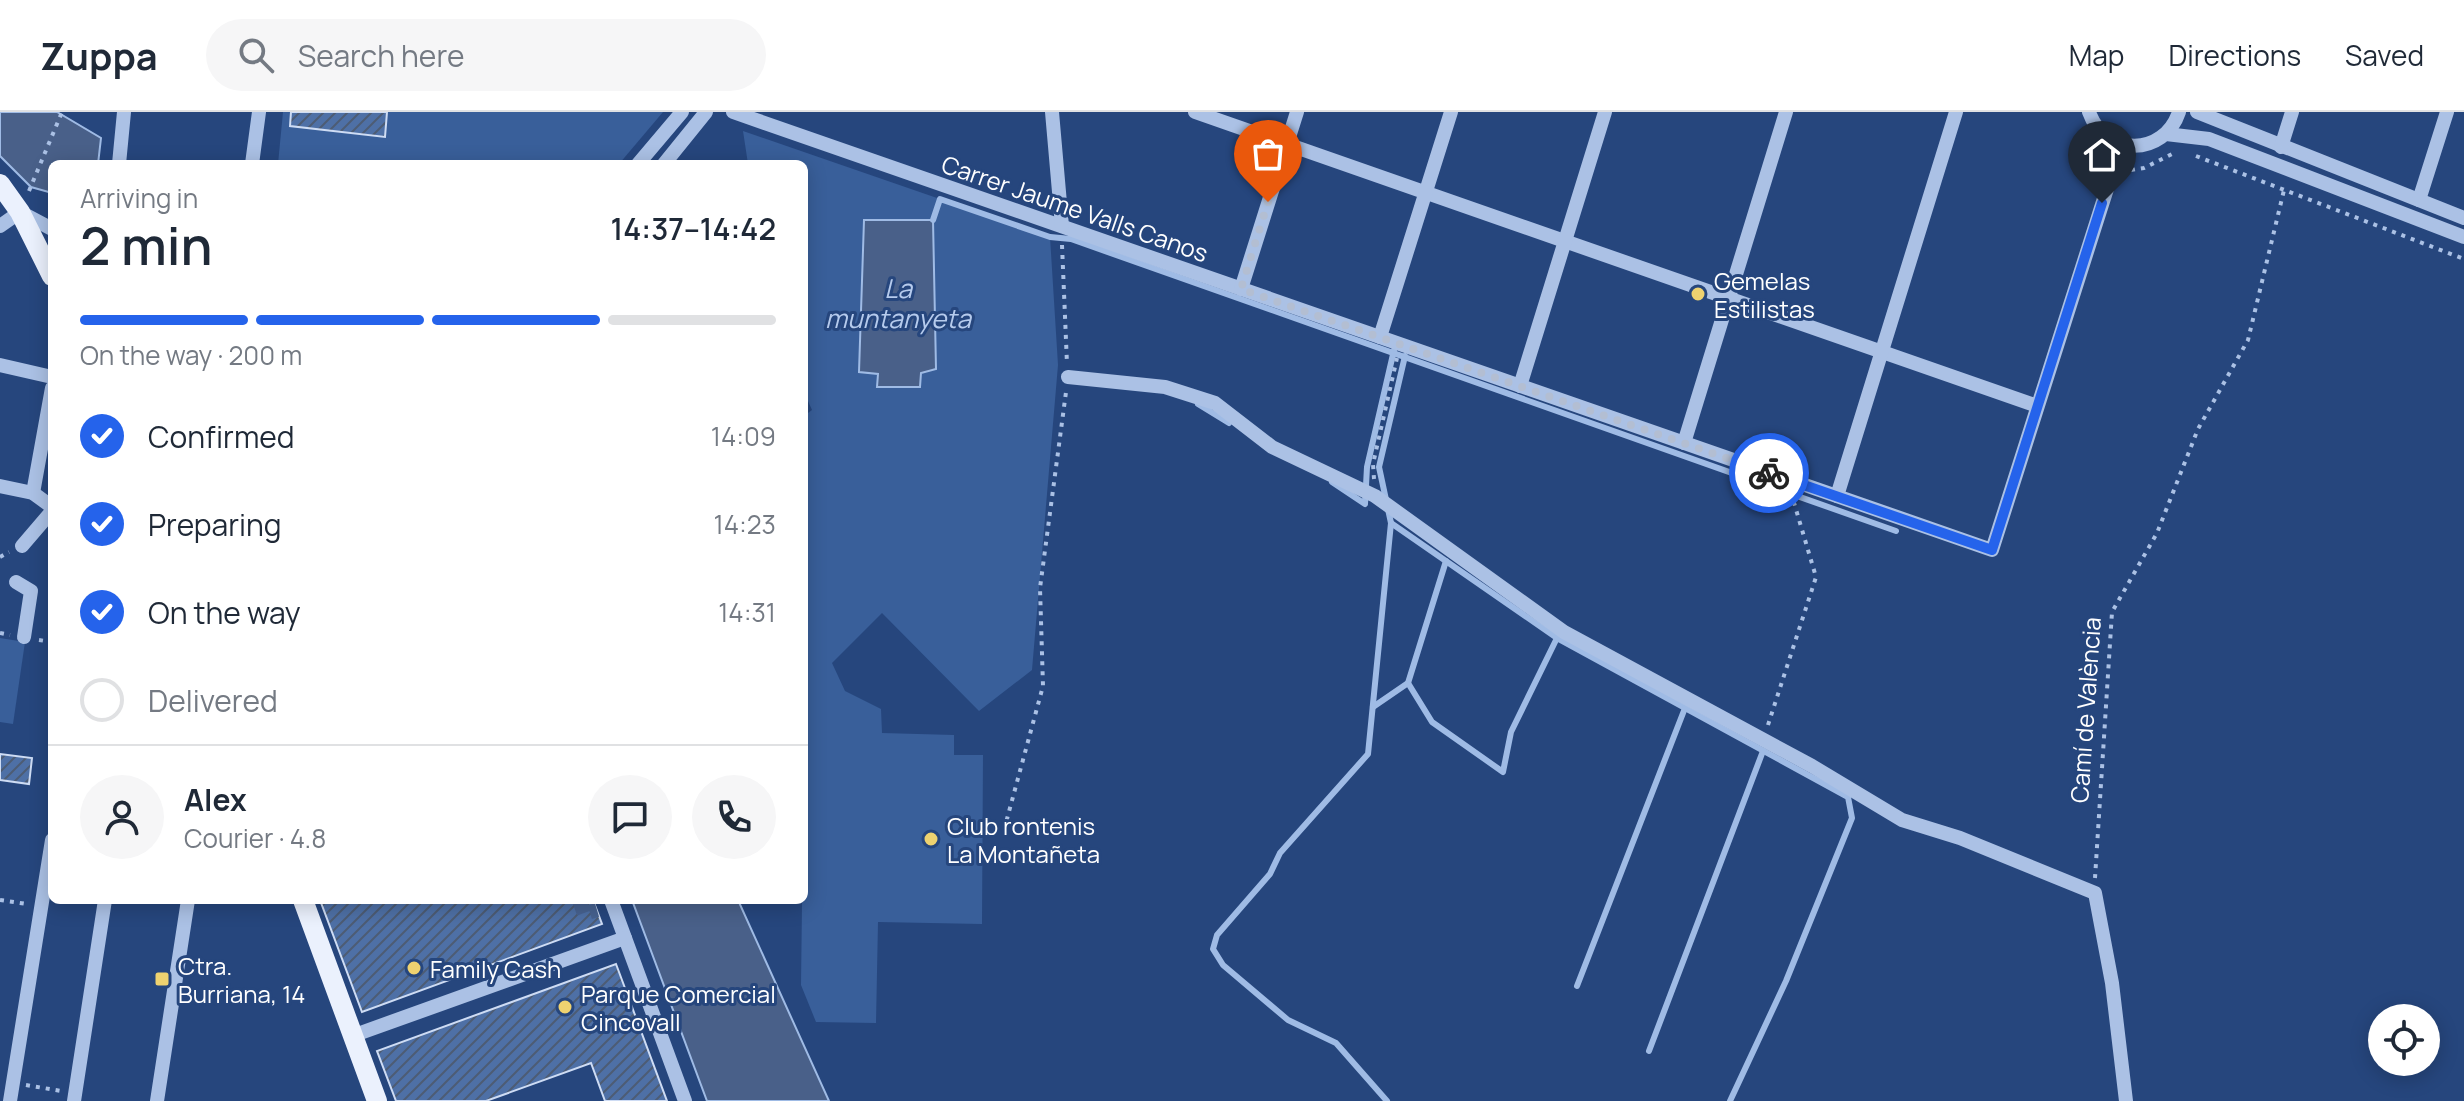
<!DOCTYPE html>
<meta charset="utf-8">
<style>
:root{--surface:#fff;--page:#f6f6f7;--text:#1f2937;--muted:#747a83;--line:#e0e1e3;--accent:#2563eb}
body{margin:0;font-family:Manrope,sans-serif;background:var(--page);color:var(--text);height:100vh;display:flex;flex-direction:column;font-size:30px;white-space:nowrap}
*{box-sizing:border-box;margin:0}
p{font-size:26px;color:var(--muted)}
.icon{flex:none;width:44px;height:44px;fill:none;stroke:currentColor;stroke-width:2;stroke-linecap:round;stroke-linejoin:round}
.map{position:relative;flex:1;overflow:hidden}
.details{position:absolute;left:48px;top:48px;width:760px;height:744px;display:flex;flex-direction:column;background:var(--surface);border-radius:12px;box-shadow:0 4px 20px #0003}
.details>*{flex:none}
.fabs{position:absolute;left:2368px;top:892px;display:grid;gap:16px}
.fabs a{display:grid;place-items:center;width:72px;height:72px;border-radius:50%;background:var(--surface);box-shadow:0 4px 20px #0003;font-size:40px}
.pin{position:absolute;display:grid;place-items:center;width:68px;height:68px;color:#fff;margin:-82px -34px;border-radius:50% 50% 50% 0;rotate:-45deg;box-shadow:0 0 8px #0007}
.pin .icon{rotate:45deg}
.courier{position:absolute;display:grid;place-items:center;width:80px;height:80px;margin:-40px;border:6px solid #2563eb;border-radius:50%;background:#fff;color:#222;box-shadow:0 2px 10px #0007}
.head em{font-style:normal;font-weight:600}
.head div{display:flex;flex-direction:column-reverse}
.head{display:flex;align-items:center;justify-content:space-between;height:136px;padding:0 32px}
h1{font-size:52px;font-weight:600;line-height:60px}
.bar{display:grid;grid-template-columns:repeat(4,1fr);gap:12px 8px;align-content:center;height:96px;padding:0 32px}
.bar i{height:10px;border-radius:6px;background:var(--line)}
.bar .on{background:var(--accent)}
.bar p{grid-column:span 4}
.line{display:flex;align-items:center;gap:20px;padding:0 32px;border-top:2px solid var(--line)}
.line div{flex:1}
.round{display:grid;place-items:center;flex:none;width:84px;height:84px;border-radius:42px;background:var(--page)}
ol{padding:0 32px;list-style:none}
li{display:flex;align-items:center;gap:24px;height:88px}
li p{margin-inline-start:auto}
li .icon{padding:8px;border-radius:50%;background:var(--accent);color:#fff;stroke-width:4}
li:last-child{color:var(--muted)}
li i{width:44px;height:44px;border:4px solid var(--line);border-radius:50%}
header{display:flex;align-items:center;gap:48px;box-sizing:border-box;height:112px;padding:0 40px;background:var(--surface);border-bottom:2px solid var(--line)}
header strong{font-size:38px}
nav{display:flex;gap:44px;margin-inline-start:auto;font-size:28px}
.search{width:560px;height:72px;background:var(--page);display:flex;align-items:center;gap:20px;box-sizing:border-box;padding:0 28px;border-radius:44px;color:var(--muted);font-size:30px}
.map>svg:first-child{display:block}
.green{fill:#395f9a}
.water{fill:#496089;stroke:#9fbbe5;stroke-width:2}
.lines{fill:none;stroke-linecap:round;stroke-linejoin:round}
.stream{stroke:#9fbbe5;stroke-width:6}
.building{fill:url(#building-hatch);stroke:#cedcf4;stroke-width:2}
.minor-tunnel{stroke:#476290;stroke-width:14;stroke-dasharray:14 7;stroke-linecap:butt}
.path{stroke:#abc1e5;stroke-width:4;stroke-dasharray:4 6;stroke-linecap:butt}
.minor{stroke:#abc1e5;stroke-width:14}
.major{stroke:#ebf1fd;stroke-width:20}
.done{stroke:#b3bed2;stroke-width:8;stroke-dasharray:0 14.4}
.route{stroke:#2563eb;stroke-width:10}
.poi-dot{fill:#eed270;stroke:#26467d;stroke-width:3}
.labels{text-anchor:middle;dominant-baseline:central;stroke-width:6;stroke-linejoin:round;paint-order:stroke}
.street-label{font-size:24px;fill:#fff;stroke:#26467d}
.poi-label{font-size:24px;fill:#fff;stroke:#26467d;text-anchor:start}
.water-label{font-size:26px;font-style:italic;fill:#b6cbed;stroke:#26467d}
</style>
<header>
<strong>Zuppa</strong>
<div class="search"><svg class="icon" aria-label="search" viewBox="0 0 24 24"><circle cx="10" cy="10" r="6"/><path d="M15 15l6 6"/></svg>Search here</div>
<nav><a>Map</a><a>Directions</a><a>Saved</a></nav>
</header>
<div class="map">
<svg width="2464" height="989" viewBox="0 0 2464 989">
<defs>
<pattern id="building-hatch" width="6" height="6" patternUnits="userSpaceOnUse" patternTransform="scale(2)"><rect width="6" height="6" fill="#4e70a6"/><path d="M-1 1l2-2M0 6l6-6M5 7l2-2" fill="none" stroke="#4d5c74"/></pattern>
</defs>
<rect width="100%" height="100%" fill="#26467d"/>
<g class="green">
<polygon points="283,0 663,0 619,52 278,52"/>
<polygon points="743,19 1050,125 1058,253 1032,558 979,599 882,501 832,551 845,579 881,597 882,621 954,623 954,643 983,643 982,812 878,810 876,911 816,910 801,873 807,391 804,304 812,298 804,280 804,52 748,52"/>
<polygon points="0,526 25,530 13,612 0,610"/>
</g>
<g class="water">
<polygon points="0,0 57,0 101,26 98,52 52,52 52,81 31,75 0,44"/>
<polygon points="864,108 933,108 936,257 921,261 920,275 877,275 878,262 859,260"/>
<polygon points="632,788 738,788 829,989 707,989"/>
</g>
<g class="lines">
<g class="stream">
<polyline points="933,108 940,87 1050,125 1071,127 1896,419"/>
<polyline points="1405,244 1379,355 1391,411 1557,526 1848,685 1852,706 1786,869 1730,989"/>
<polyline points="1198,292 1229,311"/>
<polyline points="1332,370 1365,392 1367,355 1394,238"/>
<polyline points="1408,571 1432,610 1503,660 1511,620 1557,526"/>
<polyline points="1373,595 1408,571 1446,449"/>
<polyline points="1577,874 1685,596"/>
<polyline points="1649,939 1763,639"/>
<polyline points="1387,989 1336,931 1288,908 1223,853 1213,837 1217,823 1270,762 1280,741 1368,642 1391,411"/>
</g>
</g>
<g class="building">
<polygon points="291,0 387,0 385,25 290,14"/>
<polygon points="0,642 32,646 29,672 0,668"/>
<polygon points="320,788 593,788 602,812 362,900"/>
<polygon points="616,852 667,989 605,989 591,951 486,989 396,989 377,939"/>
</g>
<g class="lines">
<polyline class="minor-tunnel" points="579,788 584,802 597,798"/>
<g class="path">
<polyline points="2196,44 2464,147"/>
<polyline points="2131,58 2144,56 2174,41"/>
<polyline points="29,79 62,0"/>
<polyline points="1062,133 1067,252"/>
<polyline points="1374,367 1373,352 1397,246"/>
<polyline points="0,445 9,440"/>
<polyline points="0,521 10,523"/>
<polyline points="39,528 52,530"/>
<polyline points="1768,613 1816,465 1792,384"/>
<polyline points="1004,718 1043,574 1040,476 1066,280"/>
<polyline points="2095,766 2112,500 2157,421 2198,317 2248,228 2284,78"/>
<polyline points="0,788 27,792"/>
<polyline points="26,973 61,979"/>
</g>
<g class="minor">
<polyline points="733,0 1992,438 2121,33"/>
<polyline points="1052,0 1062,114"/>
<polyline points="1195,0 2037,294"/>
<path d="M2089,0C2105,45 2164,45 2179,0"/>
<polyline points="2197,0 2464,106"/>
<polyline points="2166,22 2209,27 2464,125"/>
<polyline points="2281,35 2292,0"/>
<polyline points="119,52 124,0"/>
<polyline points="252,52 259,0"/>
<polyline points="638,52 682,0"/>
<polyline points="664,52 706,0"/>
<polyline points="2419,88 2447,0"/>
<polyline points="0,114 20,100 52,117"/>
<polyline points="1241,177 1297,0"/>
<polyline points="1380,225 1451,0"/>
<polyline points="0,253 52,265"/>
<polyline points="1068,265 1165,275 1215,291 1272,335 1375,384 1564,520 1812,654 1902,708 1960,726 2095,781 2112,871 2126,989"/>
<polyline points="1520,274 1605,0"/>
<polyline points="1684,331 1786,0"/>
<polyline points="0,374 33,381 52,395"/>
<polyline points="33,381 52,276"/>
<polyline points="1837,384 1956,0"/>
<polyline points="22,434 52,399"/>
<polyline points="16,470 31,479 24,525"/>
<polyline points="611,788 685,989"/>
<polyline points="352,924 625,826"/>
<polyline points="10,989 52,728"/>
<polyline points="74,989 105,788"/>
<polyline points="157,989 188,788"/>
</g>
<g class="major">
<polyline points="0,72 20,100 52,164"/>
<polyline points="303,788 377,989"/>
</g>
</g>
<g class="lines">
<polyline class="done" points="1268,90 1241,177 1769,361"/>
<polyline class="route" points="1769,361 1992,438 2102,91"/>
</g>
<g class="poi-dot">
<circle cx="1698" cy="182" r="8"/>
<circle cx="931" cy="727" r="8"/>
<circle cx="414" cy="856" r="8"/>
<rect x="154" y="859" width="16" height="16" rx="4"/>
<circle cx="565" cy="895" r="8"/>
</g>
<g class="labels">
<g class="street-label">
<text transform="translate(1075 96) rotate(19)">Carrer Jaume Valls Canos</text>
<text transform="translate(2085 598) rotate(-86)">Camí de València</text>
</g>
<g class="poi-label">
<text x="1714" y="168">Gemelas<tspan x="1714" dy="28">Estilistas</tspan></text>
<text x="947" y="713">Club rontenis<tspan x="947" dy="28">La Montañeta</tspan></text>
<text x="178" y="853">Ctra.<tspan x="178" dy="28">Burriana, 14</tspan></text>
<text x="430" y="856">Family Cash</text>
<text x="581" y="881">Parque Comercial<tspan x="581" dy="28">Cincovall</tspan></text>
</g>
<g class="water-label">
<text x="898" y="176">La<tspan x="898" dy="30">muntanyeta</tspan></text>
</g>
</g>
</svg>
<div class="fabs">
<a><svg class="icon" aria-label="locate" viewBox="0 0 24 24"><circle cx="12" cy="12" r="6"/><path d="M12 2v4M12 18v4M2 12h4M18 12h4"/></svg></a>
</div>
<div class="pin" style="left:1268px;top:90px;background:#ea580c"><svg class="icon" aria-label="bag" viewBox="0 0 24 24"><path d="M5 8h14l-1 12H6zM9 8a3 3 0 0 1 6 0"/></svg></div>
<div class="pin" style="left:2102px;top:91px;background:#1f2937"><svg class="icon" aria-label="home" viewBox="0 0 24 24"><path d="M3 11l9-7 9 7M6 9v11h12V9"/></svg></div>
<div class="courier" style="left:1769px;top:361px"><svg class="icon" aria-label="bike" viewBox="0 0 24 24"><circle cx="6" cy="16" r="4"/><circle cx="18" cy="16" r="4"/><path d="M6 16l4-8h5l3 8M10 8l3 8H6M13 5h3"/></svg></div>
<section class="details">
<div class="head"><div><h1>2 min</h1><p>Arriving in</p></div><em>14:37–14:42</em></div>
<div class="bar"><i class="on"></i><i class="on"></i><i class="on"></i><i></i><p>On the way · 200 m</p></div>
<ol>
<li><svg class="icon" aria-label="check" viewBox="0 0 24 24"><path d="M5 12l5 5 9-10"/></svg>Confirmed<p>14:09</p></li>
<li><svg class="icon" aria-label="check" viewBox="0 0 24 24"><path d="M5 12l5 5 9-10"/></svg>Preparing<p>14:23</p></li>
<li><svg class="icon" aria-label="check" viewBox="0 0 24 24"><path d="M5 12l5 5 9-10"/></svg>On the way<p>14:31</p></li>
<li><i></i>Delivered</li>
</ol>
<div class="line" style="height:144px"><a class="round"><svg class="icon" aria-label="person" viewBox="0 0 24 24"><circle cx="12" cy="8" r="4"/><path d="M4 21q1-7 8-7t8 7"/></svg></a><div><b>Alex</b><p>Courier · 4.8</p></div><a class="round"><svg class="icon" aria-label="chat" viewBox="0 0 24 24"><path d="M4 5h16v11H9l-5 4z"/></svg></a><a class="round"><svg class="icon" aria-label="phone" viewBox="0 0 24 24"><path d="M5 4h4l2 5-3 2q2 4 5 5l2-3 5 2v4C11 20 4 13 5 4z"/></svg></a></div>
</section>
</div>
